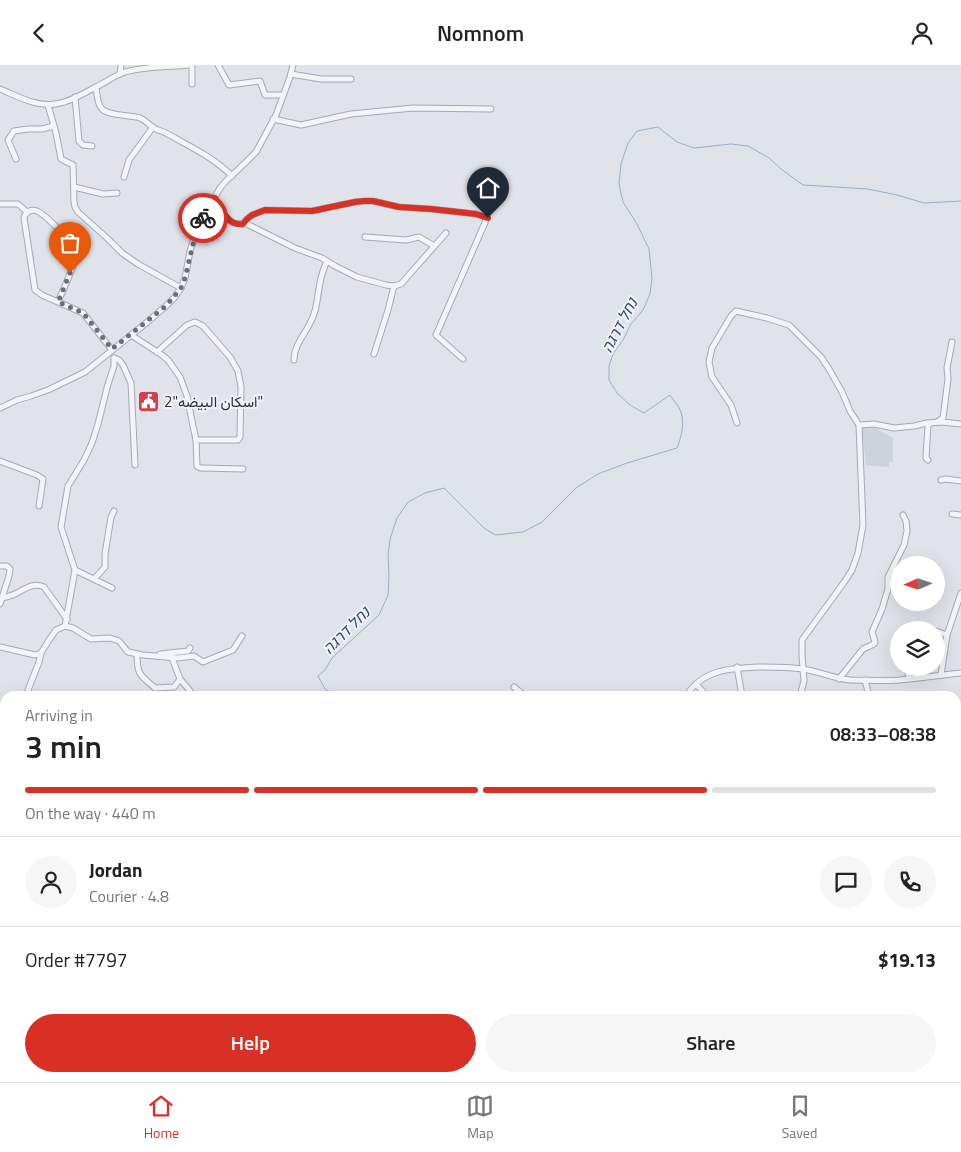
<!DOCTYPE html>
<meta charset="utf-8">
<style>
:root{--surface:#fff;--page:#f6f6f6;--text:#222;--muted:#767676;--line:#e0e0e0;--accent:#d93025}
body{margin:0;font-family:"Titillium Web",Vazirmatn,Heebo,sans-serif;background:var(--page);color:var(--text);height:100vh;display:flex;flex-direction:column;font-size:19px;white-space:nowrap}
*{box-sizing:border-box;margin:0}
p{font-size:16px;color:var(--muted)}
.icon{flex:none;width:28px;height:28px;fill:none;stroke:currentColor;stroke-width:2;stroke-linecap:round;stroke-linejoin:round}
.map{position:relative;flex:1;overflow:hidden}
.drawer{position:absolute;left:0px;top:626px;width:961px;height:391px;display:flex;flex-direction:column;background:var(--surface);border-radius:15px 15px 0 0;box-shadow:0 5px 20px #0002}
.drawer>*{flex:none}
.needle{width:32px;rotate:267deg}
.tools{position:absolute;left:890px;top:491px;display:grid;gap:10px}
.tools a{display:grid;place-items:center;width:55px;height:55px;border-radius:50%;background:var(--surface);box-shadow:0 5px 20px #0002;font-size:25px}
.pin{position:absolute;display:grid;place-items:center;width:42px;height:42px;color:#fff;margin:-51px -21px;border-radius:50% 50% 50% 0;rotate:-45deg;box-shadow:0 0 5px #0007}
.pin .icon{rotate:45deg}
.courier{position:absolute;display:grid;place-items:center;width:50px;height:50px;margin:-25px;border:4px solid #d93025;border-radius:50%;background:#fff;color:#222;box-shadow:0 1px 6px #0007}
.summary em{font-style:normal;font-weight:600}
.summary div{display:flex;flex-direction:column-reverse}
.summary{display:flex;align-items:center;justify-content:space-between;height:85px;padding:0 25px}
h1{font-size:32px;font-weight:600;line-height:38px}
.bar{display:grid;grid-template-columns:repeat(4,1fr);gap:8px 5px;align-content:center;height:60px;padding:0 25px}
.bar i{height:6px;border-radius:4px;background:var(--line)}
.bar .selected{background:var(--accent)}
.bar p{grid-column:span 4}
.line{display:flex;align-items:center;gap:12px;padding:0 25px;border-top:1px solid var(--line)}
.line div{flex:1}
.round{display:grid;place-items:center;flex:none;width:52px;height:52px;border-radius:26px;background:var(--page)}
.button{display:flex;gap:10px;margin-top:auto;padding:10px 25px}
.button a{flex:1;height:58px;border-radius:30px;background:var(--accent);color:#fff;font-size:20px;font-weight:600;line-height:58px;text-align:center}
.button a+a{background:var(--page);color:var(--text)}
header{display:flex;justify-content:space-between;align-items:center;height:65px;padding:0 25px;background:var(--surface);font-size:22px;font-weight:600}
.tabs{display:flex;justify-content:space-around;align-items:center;height:70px;border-top:1px solid var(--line);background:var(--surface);font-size:14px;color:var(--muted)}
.tabs a{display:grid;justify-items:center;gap:2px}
.tabs .selected{color:var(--accent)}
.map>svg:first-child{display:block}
.built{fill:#ced2dc}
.grass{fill:url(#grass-dots)}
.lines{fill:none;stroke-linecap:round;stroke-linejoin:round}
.stream{stroke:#9aaeca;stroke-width:1}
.minor-casing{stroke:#a5a9b3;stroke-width:7}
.major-casing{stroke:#9fa6b5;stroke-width:8}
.minor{stroke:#f3f4f8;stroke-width:5}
.major{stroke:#fff;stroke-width:6}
.done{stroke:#686e7c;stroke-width:5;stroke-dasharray:0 9}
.route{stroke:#d93025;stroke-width:6}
.labels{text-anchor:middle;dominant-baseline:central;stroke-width:4;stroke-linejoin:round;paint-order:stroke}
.poi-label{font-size:15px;fill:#282f41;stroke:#f0f2f7;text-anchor:start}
.water-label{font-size:16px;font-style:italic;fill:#314a76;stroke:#f0f2f7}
</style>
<header><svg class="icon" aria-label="back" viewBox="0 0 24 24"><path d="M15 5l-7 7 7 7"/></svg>Nomnom<svg class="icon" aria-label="person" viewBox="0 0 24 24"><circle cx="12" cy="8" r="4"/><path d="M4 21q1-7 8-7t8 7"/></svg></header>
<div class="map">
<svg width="961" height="1017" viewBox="0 0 961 1017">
<defs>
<pattern id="grass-dots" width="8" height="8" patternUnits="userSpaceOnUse" patternTransform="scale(1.25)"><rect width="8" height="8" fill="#c4d4c1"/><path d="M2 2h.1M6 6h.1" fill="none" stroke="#a8b6a7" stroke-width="1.8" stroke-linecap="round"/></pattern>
</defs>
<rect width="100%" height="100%" fill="#e0e3e9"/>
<polygon class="built" points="862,363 875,363 893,373 893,398 889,397 889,402 866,400"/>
<polygon class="grass" points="5,974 5,1012 26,1013 27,1017 0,1017 0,978"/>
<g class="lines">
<g class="stream">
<path d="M337,631L325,624L318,611L325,605L332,593L379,550L388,530L389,510L388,491L390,474L397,453L408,437L425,428L444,423L484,463L495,470L523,467L542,457L576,423L598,409L627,398L677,383C681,372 685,360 681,347C679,341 673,335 670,330L644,348L630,340L617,328L609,315V301L613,289L623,275L631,259L643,245L650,229L652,213L649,184L637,159L623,137L619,119L621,99L628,78L637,66L658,62L677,77L694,83L731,79L748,81L769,93L781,104L803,120L868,124L897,130L924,138L961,136"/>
<polyline points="0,851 5,846"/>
</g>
<defs>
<g id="minor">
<polyline points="218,0 229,20 260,16 265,30 283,30"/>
<polyline points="120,9 121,0"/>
<polyline points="291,9 321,14 351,14"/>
<polyline points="192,19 192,0"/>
<path d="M96,22C97,29 97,39 102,44C109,51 130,50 140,53C145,55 148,58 152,62C156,65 162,66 166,68C189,81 213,92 232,111"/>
<path d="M0,24C17,31 36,42 55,39C68,38 83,29 94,23C105,18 113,11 125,7C146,1 169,2 190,0"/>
<polyline points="75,32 79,76 83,80 92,81"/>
<polyline points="48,40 56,68 61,94 73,100 74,137 75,142 78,147 107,173 122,188 138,199 181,223"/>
<polyline points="273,54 301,60 351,49 413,43 491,44"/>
<polyline points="16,94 8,75 14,66 28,64 42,64 54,61"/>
<polyline points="124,112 129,95 153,62"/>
<polyline points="74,122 103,129 117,128"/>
<polyline points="215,133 225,151 233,158 247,159 295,183 322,193 335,201 357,212 386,220 394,221 401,219 446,168"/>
<polyline points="0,139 18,139 27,147"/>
<polyline points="243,159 247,154 252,150 265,145 312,146 355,137 364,136 373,136 399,142 431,144 476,149 487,153 436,270 463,294"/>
<polyline points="365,172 406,175 419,172 434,181"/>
<path d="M58,237C62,227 78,194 76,186C74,178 46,151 39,147C32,143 26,146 24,153L35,225L42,230L83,248L112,285"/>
<polyline points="131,270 162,290 168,295 180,312 187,331 193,361 196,375 197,401 200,403 202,403 243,404"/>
<polyline points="157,287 187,260 195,257 203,261 230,292 238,306 241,322 240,372 238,375 196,375"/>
<polyline points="374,289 388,245 394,221"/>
<polyline points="114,293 119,295 123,300 131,318 135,400"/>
<path d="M294,295C294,281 303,272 309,260C317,247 317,233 320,218C321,211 324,203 327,196"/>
<polyline points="0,343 17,335 31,331 48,325 85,307 145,259 166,241 174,233 181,223 185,213 190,186 197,164 220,123 226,116 247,96 256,87 276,50 290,12 293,0"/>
<polyline points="937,357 943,353 948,314 947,303 952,277"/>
<polyline points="737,358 731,340 712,312 709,297 712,283 731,251 736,246 767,253 789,260 821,292 829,304 842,327 850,346 859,360 863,460 858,488 852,505 845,516 802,575 802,590 804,616 800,631"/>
<polyline points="859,360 874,359 894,363 914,361 927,358 942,357 961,359"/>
<polyline points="928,395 926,393 928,360 931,358"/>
<polyline points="0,396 37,410 43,414 39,441"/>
<polyline points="941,415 946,414 961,416"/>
<polyline points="952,449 961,450"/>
<polyline points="0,501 7,501 10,504 9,511 0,539"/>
<polyline points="75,505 112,523"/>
<polyline points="94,514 105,502 105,489 111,452 114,446"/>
<path d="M2,533C6,532 11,531 15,529C25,524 33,517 44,522L67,554"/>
<polyline points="65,561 75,505 61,462 68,421 84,395 92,378 98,359 108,319 114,301 114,293"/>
<path d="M917,565C922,562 928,563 933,565"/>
<polyline points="936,566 947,570"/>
<polyline points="0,582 35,590 41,588 49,575 56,565 65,561 73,563 91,574 110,573 119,576 128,587 143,590 177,593 194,591 203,597 233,585 242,571"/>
<path d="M137,589C137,610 140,610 155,623L174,622L180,614"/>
<polyline points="160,589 188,586 190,583"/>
<polyline points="172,593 180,614 191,627 192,631"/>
<polyline points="737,602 742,631"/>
<polyline points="907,602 909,614"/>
<polyline points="941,610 947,570 961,528"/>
<polyline points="839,614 863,584 874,579 875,577 872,567 882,544 888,524 888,512 904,480 907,466 906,456 903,450"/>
<polyline points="865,615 869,631"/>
<polyline points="696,619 707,631"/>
<polyline points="514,622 525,631"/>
<polyline points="28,625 39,597 41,588"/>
<path d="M686,631C703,604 731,603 760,602C774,602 789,602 802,604C819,606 834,614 851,615C867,615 884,616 900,615C921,613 941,610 961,608"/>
<polyline points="0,721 5,722"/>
<polyline points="956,750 961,738"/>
<polyline points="0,770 5,738"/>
<polyline points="956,861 961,860"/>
<polyline points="0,953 5,948"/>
<polyline points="64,1012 65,1017"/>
<polyline points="300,1012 305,1017"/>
<polyline points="929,1012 930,1017"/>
<polyline points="271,1017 274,1012"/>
<polyline points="768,1017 768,1012"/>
</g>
<g id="major">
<polyline points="871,1012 876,1017"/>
<polyline points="621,1017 623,1012"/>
</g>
</defs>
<use href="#minor" class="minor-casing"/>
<use href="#major" class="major-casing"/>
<use href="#minor" class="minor"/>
<use href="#major" class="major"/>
</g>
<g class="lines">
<polyline class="done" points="70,208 58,237 83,248 112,284 166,241 181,223 185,213 194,175 203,153"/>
<path class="route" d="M203,153L215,133C222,144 227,161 243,159L247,154L252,150L265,145L312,146L355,137L364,136H373L399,142L431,144L476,149L488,153"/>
</g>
<defs>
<symbol id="civic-square" viewBox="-11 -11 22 22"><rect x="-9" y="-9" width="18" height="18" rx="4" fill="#d1424c" stroke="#f0f2f7"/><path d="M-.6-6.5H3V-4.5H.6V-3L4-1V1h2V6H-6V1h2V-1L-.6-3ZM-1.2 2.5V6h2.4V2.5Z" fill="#fff"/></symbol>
</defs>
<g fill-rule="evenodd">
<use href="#civic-square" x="136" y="324" width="25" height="25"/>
</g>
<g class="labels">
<g class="poi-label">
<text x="164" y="336">اسكان البيضه"2"</text>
</g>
<g class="water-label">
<text transform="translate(619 260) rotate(-62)">נחל דרגה</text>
<text transform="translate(346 565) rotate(-45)">נחל דרגה</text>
</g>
</g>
</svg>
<div class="tools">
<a><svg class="needle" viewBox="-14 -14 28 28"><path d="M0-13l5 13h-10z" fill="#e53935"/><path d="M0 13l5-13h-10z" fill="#767676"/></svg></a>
<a><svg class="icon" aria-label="layers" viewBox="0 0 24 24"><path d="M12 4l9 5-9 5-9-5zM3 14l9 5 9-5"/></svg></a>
</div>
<div class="pin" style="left:70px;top:208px;background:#ea580c"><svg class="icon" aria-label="bag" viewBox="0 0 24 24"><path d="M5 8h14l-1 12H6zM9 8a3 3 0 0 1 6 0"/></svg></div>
<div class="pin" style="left:488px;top:153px;background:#1f2937"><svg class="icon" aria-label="home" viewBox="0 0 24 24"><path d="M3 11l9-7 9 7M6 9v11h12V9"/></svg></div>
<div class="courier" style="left:203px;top:153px"><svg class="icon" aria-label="bike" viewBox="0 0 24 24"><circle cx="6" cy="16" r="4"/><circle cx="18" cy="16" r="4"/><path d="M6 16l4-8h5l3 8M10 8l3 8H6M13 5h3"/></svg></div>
<section class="drawer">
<div class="summary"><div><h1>3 min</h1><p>Arriving in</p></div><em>08:33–08:38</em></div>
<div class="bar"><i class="selected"></i><i class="selected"></i><i class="selected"></i><i></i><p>On the way · 440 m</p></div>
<div class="line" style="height:90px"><a class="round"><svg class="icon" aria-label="person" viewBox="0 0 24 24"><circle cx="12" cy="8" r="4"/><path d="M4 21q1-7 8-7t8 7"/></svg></a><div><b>Jordan</b><p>Courier · 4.8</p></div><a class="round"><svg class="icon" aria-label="chat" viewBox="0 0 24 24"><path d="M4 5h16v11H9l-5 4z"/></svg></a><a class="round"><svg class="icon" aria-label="phone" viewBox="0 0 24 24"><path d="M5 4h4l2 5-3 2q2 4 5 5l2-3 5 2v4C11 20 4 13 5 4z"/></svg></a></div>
<div class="line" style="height:65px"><div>Order #7797</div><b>$19.13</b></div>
<div class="button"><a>Help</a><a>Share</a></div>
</section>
</div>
<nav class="tabs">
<a class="selected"><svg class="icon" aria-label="home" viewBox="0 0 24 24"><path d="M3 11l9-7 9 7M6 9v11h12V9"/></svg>Home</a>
<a><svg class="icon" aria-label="map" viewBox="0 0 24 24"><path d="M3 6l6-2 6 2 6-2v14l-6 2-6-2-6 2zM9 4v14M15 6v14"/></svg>Map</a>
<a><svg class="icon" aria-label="saved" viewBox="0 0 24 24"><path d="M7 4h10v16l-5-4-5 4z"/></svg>Saved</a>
</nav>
